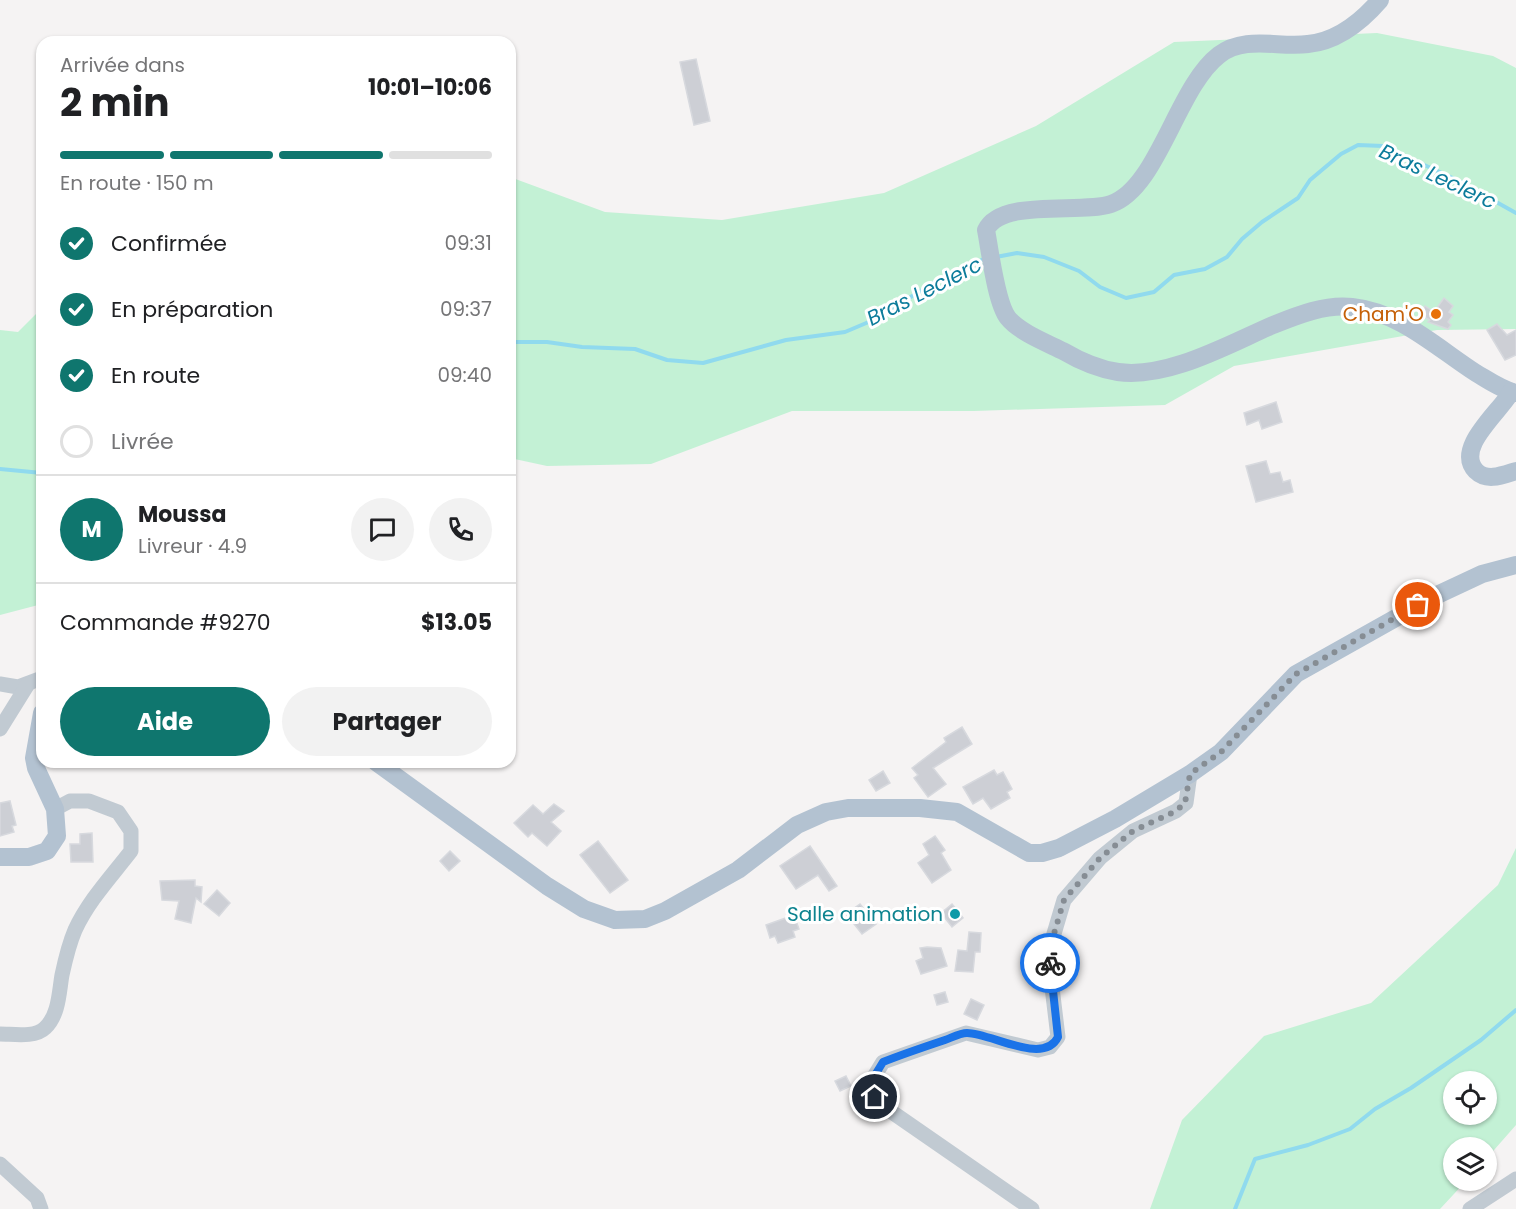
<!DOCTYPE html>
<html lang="fr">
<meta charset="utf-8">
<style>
:root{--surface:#fff;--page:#f2f2f2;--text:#202124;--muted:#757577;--line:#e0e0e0;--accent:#0f766e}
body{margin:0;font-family:Poppins,sans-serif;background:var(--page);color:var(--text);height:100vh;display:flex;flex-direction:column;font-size:22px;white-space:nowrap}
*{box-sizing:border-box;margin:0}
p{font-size:20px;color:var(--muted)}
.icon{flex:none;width:33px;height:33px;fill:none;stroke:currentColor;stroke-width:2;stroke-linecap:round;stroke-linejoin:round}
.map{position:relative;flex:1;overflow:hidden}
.drawer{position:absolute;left:36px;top:36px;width:480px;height:732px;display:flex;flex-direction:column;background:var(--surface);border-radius:18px;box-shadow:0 2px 4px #0004}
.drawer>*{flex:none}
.buttons{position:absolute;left:1443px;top:1071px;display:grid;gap:12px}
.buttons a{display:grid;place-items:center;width:54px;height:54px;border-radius:50%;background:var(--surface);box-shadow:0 2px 4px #0004;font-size:30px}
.pin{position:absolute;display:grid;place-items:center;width:51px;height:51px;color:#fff;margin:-26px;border:3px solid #fff;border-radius:50%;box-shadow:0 2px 6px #0007}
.courier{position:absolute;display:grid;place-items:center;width:60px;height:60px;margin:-30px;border:4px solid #1a73e8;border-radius:50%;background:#fff;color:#222;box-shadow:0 2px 8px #0007}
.head em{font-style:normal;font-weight:700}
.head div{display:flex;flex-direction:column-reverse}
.head{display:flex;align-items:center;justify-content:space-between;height:102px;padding:0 24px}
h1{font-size:39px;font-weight:700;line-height:45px}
.bar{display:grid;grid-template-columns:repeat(4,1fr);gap:9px 6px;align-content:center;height:72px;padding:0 24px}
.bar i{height:8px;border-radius:4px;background:var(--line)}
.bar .selected{background:var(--accent)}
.bar p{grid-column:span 4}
.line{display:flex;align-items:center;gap:15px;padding:0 24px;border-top:2px solid var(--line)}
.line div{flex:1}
.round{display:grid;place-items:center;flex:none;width:63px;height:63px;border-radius:32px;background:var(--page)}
ol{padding:0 24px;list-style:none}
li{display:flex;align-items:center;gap:18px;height:66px}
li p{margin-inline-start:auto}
li .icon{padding:6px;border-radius:50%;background:var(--accent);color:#fff;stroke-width:4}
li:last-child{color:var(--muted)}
li i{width:33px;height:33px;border:3px solid var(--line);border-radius:50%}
.primary-button{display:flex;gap:12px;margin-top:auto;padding:12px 24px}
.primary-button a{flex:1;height:69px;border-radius:36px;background:var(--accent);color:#fff;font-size:24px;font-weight:700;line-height:69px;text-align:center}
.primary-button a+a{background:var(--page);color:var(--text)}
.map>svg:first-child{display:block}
.green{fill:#c3f1d5;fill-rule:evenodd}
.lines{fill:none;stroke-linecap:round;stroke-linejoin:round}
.stream{stroke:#90daee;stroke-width:4}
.building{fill:#cdcfd5;stroke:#d7d9de;stroke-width:1.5}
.minor{stroke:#c1cad2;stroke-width:15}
.major{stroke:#b3c2d1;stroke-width:18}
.done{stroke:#868d94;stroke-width:6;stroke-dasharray:0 10.8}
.route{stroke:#1a73e8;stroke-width:8}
.food-dot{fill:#e8710a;stroke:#fff;stroke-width:2}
.culture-dot{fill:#0f9aa8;stroke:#fff;stroke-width:2}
.labels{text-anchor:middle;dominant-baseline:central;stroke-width:6;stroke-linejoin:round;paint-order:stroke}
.food-label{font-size:20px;fill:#c56008;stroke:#fff;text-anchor:end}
.culture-label{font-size:20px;fill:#0d838f;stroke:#fff;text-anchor:end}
.water-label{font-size:21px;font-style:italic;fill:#0c7c9b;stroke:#fff}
</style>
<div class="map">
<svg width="1516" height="1209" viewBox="0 0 1516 1209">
<rect width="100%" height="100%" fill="#f5f3f3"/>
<g class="green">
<polygon points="1377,33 1493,56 1516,68 1516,329 1437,330 1234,366 1165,405 974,411 792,411 651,464 547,466 510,458 510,177 605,212 722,220 884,193 1036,126 1174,42"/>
<polygon points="42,308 42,604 0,615 0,330 18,332"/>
<path d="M1516,848V1125L1487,1158L1486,1148H1454V1180L1466,1181L1440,1209H1150L1182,1120L1264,1036L1371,1003L1498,885ZM1454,1082H1486V1114H1454Z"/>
</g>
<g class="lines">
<g class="stream">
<polyline points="996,257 1017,253 1044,257 1079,271 1100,287 1126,298 1154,292 1174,275 1205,269 1227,257 1242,239 1262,222 1298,198 1310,180 1341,154 1358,145 1383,146 1457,180 1516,213"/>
<polyline points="510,342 547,342 582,347 635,349 667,360 703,363 786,340 845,332 871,321 942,278 986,258"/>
<polyline points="0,469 42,473"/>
<polyline points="1235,1209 1255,1159 1308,1145 1350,1129 1375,1109 1411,1088 1481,1040 1516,1010"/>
</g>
</g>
<g class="building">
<polygon points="696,59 710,121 694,125 680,62"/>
<polygon points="1444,298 1453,306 1449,312 1453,315 1448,322 1451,325 1448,329 1428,322 1430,320 1419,315 1425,306 1434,312"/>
<polygon points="1497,324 1507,335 1516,330 1516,355 1505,360 1487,330"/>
<polygon points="1276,402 1282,422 1262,429 1259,420 1247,425 1244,413"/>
<polygon points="1266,461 1270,474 1280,472 1283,482 1290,480 1293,492 1256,502 1246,466"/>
<polygon points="962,727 972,744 933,768 946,784 928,797 914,778 918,775 912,768 946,742 944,738"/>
<polygon points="994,770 997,775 1003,772 1012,789 1007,792 1010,798 991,809 983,798 973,804 963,787"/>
<polygon points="883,771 890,783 876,791 869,780"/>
<polygon points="10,801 16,825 12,826 14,832 0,836 0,803"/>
<polygon points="554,804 564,811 551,822 561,831 547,846 532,833 528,837 514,823 533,805 543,814"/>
<polygon points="92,833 93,862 71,862 70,844 80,844 80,834"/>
<polygon points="935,836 945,850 941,853 951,870 932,883 918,863 929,855 923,844"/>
<polygon points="598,841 628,880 610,893 580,855"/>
<polygon points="810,846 837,886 829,891 818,875 796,889 780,866"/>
<polygon points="450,851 460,861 449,871 440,861"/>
<polygon points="195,880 195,886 202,887 201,902 196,898 191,923 175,919 179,901 162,900 160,881"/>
<polygon points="217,890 230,903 219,916 204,904"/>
<polygon points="860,904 876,924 862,934 846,914"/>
<polygon points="952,904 963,918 952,927 941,913"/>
<polygon points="794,915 799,929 793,931 795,937 778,943 775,936 770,938 766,925"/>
<polygon points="969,932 981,933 980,952 975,952 973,972 955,971 958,950 967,951"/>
<polygon points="927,947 941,948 947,966 921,974 916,961 923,958 920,948"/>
<polygon points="945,992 948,1002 937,1005 934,995"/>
<polygon points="971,999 984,1005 977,1020 964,1014"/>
<polygon points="846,1076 851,1086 840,1091 835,1081"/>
</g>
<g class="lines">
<g class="minor">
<polyline points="0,684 18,687 42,678"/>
<polyline points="0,729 28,684"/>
<path d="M0,1034C13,1034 35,1038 45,1028C59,1015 59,992 62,975C65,961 69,944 75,930C89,900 111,877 131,851V831L118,812L89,801H70L55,809"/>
<polyline points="0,1164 37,1198 41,1209"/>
<polyline points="1032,1209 886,1108 875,1097 872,1080 883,1062 966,1033 1038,1050 1050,1047 1058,1037 1048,954 1064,900 1100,858 1133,831 1176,811 1186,803 1190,774"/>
<polyline points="1470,1209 1516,1179"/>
</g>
<g class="major">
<path d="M1380,0C1361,22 1338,41 1308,44C1279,48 1245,35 1219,55C1177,87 1158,188 1111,204C1082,214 1001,198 986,230C990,250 996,303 1008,318C1019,332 1047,343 1063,351C1080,361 1098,369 1118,372C1168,379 1229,344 1273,325C1298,315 1325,304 1352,307C1400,312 1437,348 1476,373C1488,380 1502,390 1516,393"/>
<path d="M1511,392C1500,412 1454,448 1476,471C1487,482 1503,475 1516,471"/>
<polyline points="376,762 547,886 584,909 615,920 645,919 665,911 738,870 797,825 826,812 848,808 920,808 957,812 1029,853 1042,853 1059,848 1115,819 1190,774 1221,752 1296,674 1435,596 1482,574 1516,565"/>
<polyline points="0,857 29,857 47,851 57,836 55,809 36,768 34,758 42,713"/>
</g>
</g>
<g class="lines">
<polyline class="done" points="1050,963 1048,954 1064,900 1100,858 1133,831 1176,811 1185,803 1190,774 1221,752 1296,674 1418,605"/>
<path class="route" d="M875,1097L872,1080L883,1062C903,1054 924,1047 945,1040C951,1038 960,1033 967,1033C991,1033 1044,1066 1058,1037L1050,963"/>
</g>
<circle class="food-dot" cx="1436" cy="314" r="6"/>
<circle class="culture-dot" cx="955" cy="914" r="6"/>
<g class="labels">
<g class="food-label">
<text x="1424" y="314">Cham'O</text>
</g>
<g class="culture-label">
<text x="943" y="914">Salle animation</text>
</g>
<g class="water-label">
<text transform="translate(1438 176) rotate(25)">Bras Leclerc</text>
<text transform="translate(924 291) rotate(-27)">Bras Leclerc</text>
</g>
</g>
</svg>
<div class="buttons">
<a><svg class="icon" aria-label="locate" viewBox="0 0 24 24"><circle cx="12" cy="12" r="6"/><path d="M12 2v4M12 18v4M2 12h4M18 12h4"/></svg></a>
<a><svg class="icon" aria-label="layers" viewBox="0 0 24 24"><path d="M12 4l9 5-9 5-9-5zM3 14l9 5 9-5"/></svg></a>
</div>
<div class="pin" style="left:1418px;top:605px;background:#ea580c"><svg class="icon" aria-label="bag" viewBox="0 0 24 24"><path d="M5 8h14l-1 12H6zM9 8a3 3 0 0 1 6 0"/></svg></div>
<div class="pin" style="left:875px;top:1097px;background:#1f2937"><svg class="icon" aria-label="home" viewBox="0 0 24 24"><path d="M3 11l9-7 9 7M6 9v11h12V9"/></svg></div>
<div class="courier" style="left:1050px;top:963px"><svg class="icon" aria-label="bike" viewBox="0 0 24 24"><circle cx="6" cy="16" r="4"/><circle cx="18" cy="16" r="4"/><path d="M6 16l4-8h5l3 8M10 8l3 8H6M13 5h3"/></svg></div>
<section class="drawer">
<div class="head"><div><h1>2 min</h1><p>Arrivée dans</p></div><em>10:01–10:06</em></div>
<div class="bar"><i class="selected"></i><i class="selected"></i><i class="selected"></i><i></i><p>En route · 150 m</p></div>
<ol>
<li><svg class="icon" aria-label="check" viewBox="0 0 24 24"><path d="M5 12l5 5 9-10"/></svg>Confirmée<p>09:31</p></li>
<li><svg class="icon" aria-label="check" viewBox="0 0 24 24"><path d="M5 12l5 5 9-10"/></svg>En préparation<p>09:37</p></li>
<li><svg class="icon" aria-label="check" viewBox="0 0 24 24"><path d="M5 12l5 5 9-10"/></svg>En route<p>09:40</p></li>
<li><i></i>Livrée</li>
</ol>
<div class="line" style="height:108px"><b class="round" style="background:var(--accent);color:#fff">M</b><div><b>Moussa</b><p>Livreur · 4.9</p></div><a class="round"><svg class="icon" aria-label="chat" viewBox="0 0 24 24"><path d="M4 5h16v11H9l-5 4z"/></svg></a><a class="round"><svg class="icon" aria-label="phone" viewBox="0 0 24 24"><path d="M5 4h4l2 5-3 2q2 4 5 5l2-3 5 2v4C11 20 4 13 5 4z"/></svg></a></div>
<div class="line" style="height:78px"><div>Commande #9270</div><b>$13.05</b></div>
<div class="primary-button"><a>Aide</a><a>Partager</a></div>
</section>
</div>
